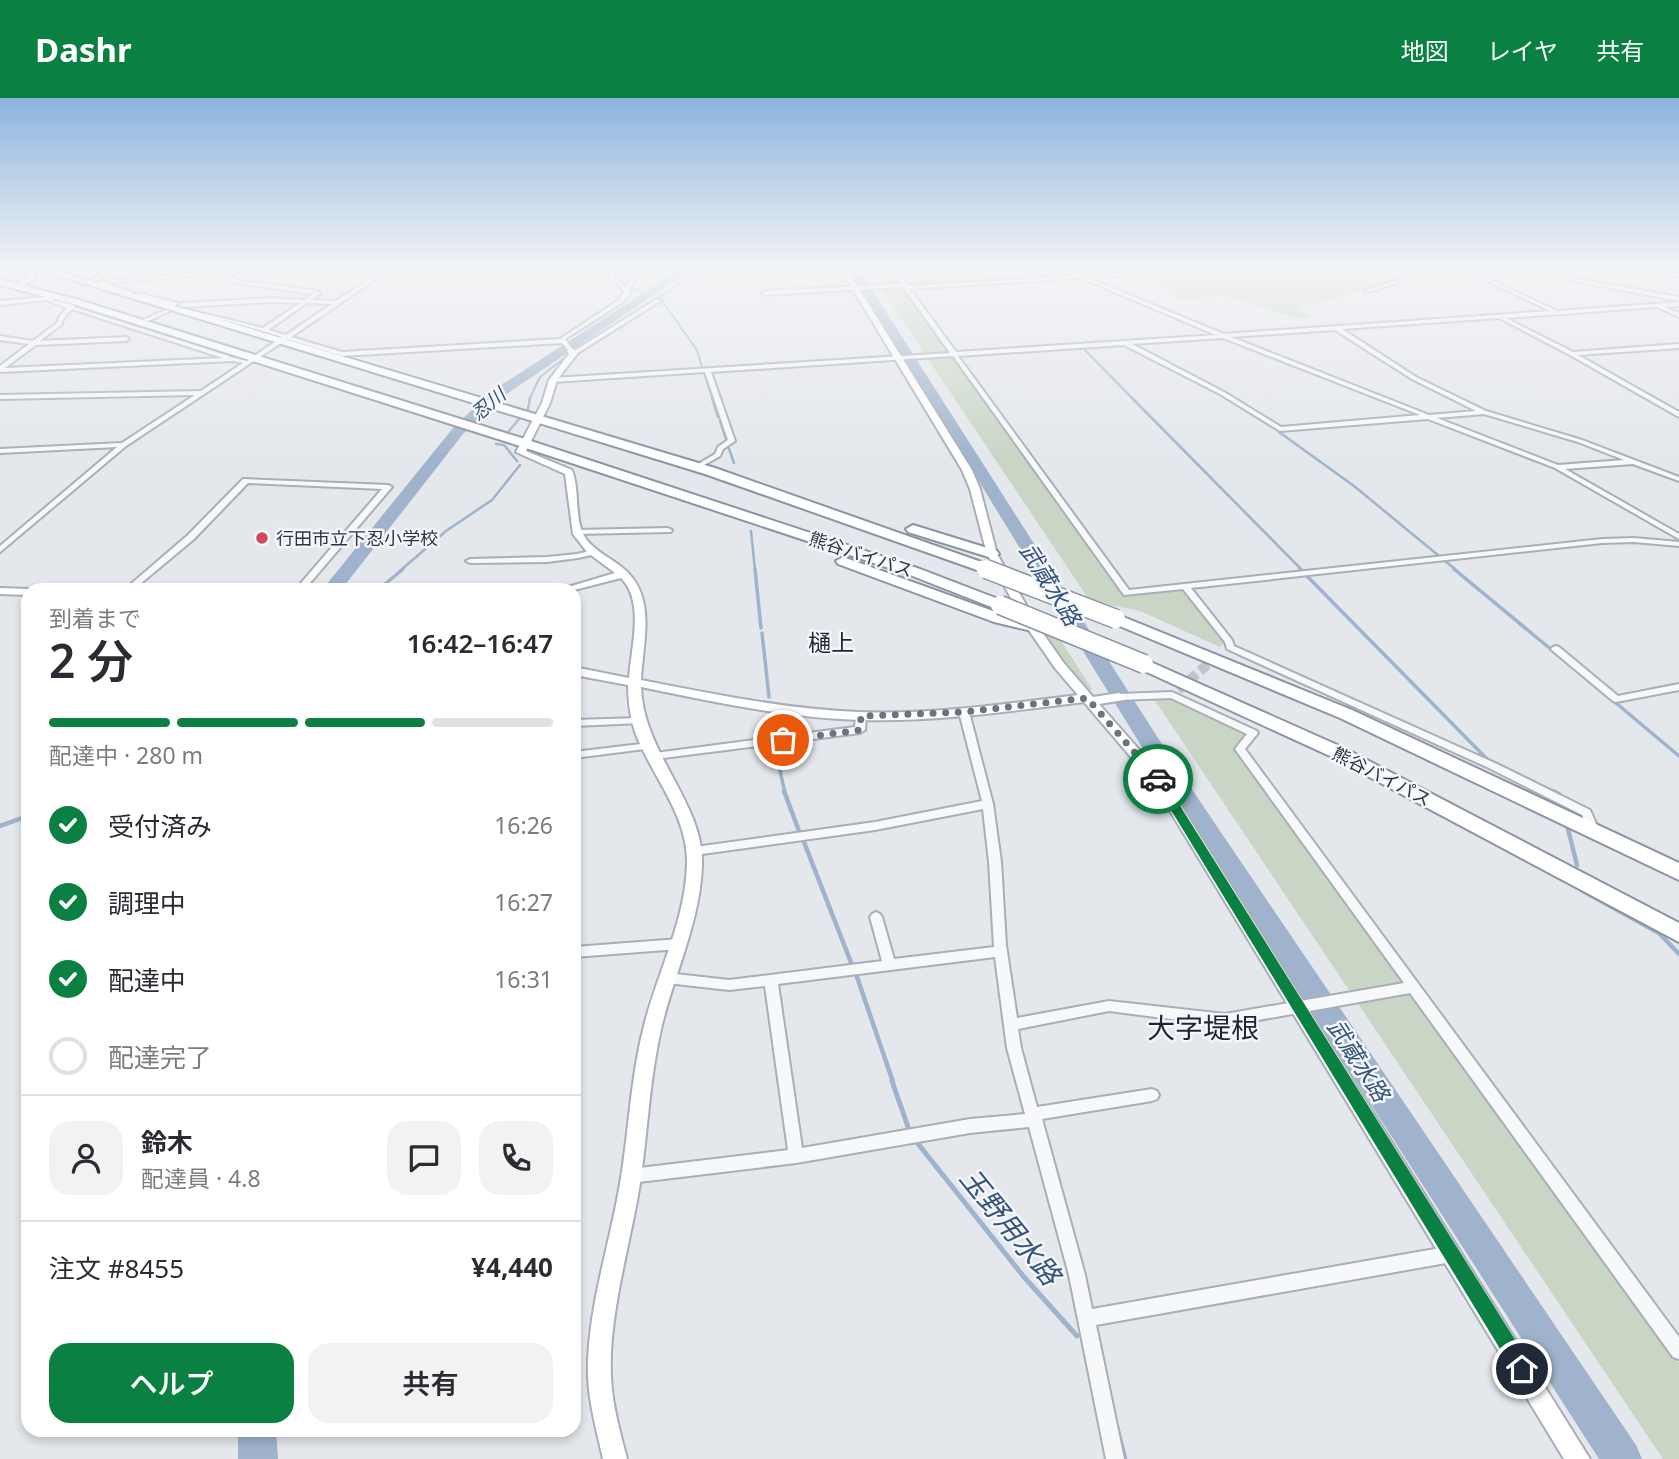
<!DOCTYPE html>
<html lang="ja">
<meta charset="utf-8">
<style>
:root{--surface:#fff;--page:#f2f2f3;--text:#2b2b33;--muted:#7c7c81;--line:#e1e1e2;--accent:#0b8043}
body{margin:0;font-family:"Noto Sans","Noto Sans JP",sans-serif;background:var(--page);color:var(--text);height:100vh;display:flex;flex-direction:column;font-size:26px;white-space:nowrap}
*{box-sizing:border-box;margin:0}
p{font-size:23px;color:var(--muted)}
.icon{flex:none;width:38px;height:38px;fill:none;stroke:currentColor;stroke-width:2;stroke-linecap:round;stroke-linejoin:round}
.map{position:relative;flex:1;overflow:hidden}
.details{position:absolute;left:21px;top:485px;width:560px;height:854px;display:flex;flex-direction:column;background:var(--surface);border-radius:21px;box-shadow:0 4px 10px #0003}
.details>*{flex:none}
.pin{position:absolute;display:grid;place-items:center;width:60px;height:60px;color:#fff;margin:-30px;border:4px solid #fff;border-radius:50%;box-shadow:0 2px 7px #0007}
.courier{position:absolute;display:grid;place-items:center;width:70px;height:70px;margin:-35px;border:5px solid #0b8043;border-radius:50%;background:#fff;color:#222;box-shadow:0 2px 9px #0007}
.headline em{font-style:normal;font-weight:600}
.headline div{display:flex;flex-direction:column-reverse}
.headline{display:flex;align-items:center;justify-content:space-between;height:119px;padding:0 28px}
h1{font-size:46px;font-weight:600;line-height:52px}
.bar{display:grid;grid-template-columns:repeat(4,1fr);gap:10px 7px;align-content:center;height:84px;padding:0 28px}
.bar i{height:9px;border-radius:5px;background:var(--line)}
.bar .selected{background:var(--accent)}
.bar p{grid-column:span 4}
.line{display:flex;align-items:center;gap:18px;padding:0 28px;border-top:2px solid var(--line)}
.line div{flex:1}
.round{display:grid;place-items:center;flex:none;width:74px;height:74px;border-radius:21px;background:var(--page)}
ol{padding:0 28px;list-style:none}
li{display:flex;align-items:center;gap:21px;height:77px}
li p{margin-inline-start:auto}
li .icon{padding:7px;border-radius:50%;background:var(--accent);color:#fff;stroke-width:4}
li:last-child{color:var(--muted)}
li i{width:38px;height:38px;border:4px solid var(--line);border-radius:50%}
.cta{display:flex;gap:14px;margin-top:auto;padding:14px 28px}
.cta a{flex:1;height:80px;border-radius:21px;background:var(--accent);color:#fff;font-size:28px;font-weight:600;line-height:80px;text-align:center}
.cta a+a{background:var(--page);color:var(--text)}
header{display:flex;align-items:center;gap:42px;box-sizing:border-box;height:98px;padding:0 35px;background:var(--accent);color:#fff}
header strong{font-size:33px}
nav{display:flex;gap:38px;margin-inline-start:auto;font-size:24px}
.map>svg:first-child{display:block}
.green{fill:#c9d6c5}
.lines{fill:none;stroke-linecap:round;stroke-linejoin:round}
.stream-far4{stroke:#9fb4cc;stroke-width:2}
.stream-far3{stroke:#9fb4cc;stroke-width:2.5}
.stream-far2{stroke:#9fb4cc;stroke-width:3.5}
.stream-far1{stroke:#9fb4cc;stroke-width:4.5}
.stream{stroke:#9fb4cc;stroke-width:5}
.river{fill:#9fb4cc;fill-rule:evenodd}
.street-tunnel{stroke:#bfc3cb;stroke-width:10;stroke-dasharray:10 4.5;stroke-linecap:butt}
.street-casing{stroke:#a9aeb7;stroke-width:4}
.secondary-casing{stroke:#a9aeb7;stroke-width:4}
.primary-casing{stroke:#a3abb8;stroke-width:3}
.highway-casing{stroke:#8b94a3;stroke-width:4}
.street{fill:#f7f8fa;fill-rule:evenodd}
.secondary{fill:#fff;fill-rule:evenodd}
.primary{fill:#fff;fill-rule:evenodd}
.highway{fill:#fff;fill-rule:evenodd}
.highway-bridge-far1-casing{stroke:#8b94a3;stroke-width:16;stroke-linecap:butt}
.highway-bridge-casing{stroke:#8b94a3;stroke-width:21;stroke-linecap:butt}
.highway-bridge-far1{stroke:#fff;stroke-width:13}
.highway-bridge{stroke:#fff;stroke-width:18}
.route{fill:#0b8043}
.done{stroke:#6c737f;stroke-width:7;stroke-dasharray:0 12.6}
.poi-dot{fill:#d1495b;stroke:#f4f6f9;stroke-width:2.5}
.labels{text-anchor:middle;dominant-baseline:central;stroke-width:5;stroke-linejoin:round;paint-order:stroke}
.far-poi-label{font-size:18px;fill:#2b3445;stroke:#f4f6f9;text-anchor:start}
.far-street-label{font-size:18px;fill:#2b3445;stroke:#f4f6f9}
.far-water-label{font-size:19px;font-style:italic;fill:#34527a;stroke:#f4f6f9}
.water-label{font-size:23px;font-style:italic;fill:#34527a;stroke:#f4f6f9}
.neighbourhood-label{font-size:23px;fill:#1d2536;stroke:#f4f6f9}
.near-neighbourhood-label{font-size:28px;fill:#1d2536;stroke:#f4f6f9}
.near-water-label{font-size:28px;font-style:italic;fill:#34527a;stroke:#f4f6f9}
</style>
<header>
<strong>Dashr</strong>
<nav><a>地図</a><a>レイヤ</a><a>共有</a></nav>
</header>
<div class="map">
<svg width="1679" height="1361" viewBox="0 0 1679 1361">
<rect width="100%" height="100%" fill="#e4e7ec"/>
<g class="green">
<polygon points="867,170 890,170 900,183 1123,170 1395,170 1418,176 1299,210 1312,219 1295,220 1226,198 1178,201 1145,176 906,191 1124,495 1183,491 1223,540 1224,545 1220,549 1140,513 1090,503"/>
<polygon points="1044,533 1056,535 1092,591 1089,592 1063,562"/>
<polygon points="1154,601 1174,602 1241,632 1245,639 1235,651 1679,1265 1679,1361 1663,1361"/>
</g>
<g class="lines">
<g class="stream-far4">
<polyline points="617,170 622,186 649,198"/>
<polyline points="96,180 100,170"/>
<polyline points="662,203 697,252 703,273"/>
<polyline points="615,227 705,170"/>
<polyline points="1083,250 1134,302"/>
<polyline points="704,275 713,302"/>
<polyline points="529,302 540,279 567,258"/>
</g>
<g class="stream-far3">
<polyline points="712,300 718,319"/>
<polyline points="1132,300 1302,472"/>
<polyline points="528,311 530,300"/>
<polyline points="720,323 727,344"/>
<polyline points="509,333 519,321"/>
<polyline points="1279,334 1354,388 1456,472"/>
<polyline points="496,346 504,347 517,363"/>
<polyline points="728,348 734,365"/>
<polyline points="751,433 755,472"/>
<polyline points="401,472 446,433 492,402 520,367"/>
</g>
<g class="stream-far2">
<polyline points="755,471 761,530"/>
<polyline points="1300,471 1487,661 1556,695"/>
<polyline points="1454,471 1553,553"/>
<polyline points="378,492 403,471"/>
<polyline points="762,535 769,599"/>
<polyline points="1610,600 1679,658"/>
<polyline points="771,619 773,641"/>
<polyline points="774,646 785,695"/>
</g>
<g class="stream-far1">
<polyline points="784,693 799,733"/>
<polyline points="1553,693 1559,696 1563,713"/>
<polyline points="1567,727 1577,767"/>
<polyline points="0,728 28,718"/>
<polyline points="802,739 852,867"/>
<polyline points="1583,793 1659,835 1679,856"/>
<polyline points="856,876 893,984"/>
</g>
<g class="stream">
<polyline points="892,983 908,1029"/>
<polyline points="915,1042 1024,1179 1077,1238"/>
<polyline points="1117,1330 1125,1361"/>
</g>
<g class="river">
<polygon points="682,170 694,170 502,299 463,336 341,492 322,492 453,330 492,293"/>
<polygon points="848,170 858,170 1172,662 1636,1347 1642,1361 1599,1361 1156,672"/>
<polygon points="238,1332 276,1332 278,1361 238,1361"/>
</g>
<polyline class="street-tunnel" points="1178,592 1222,554"/>
<defs>
<g id="street">
<polygon points="102,170 106,170 102,180 84,187 84,185 98,178"/>
<path d="M387,170H392L291,239L342,254L560,241L619,202L624,193L610,179L611,170H615L614,179L626,190L638,170H642L629,193L631,194L623,204L565,241L574,253L657,201L662,202L573,258L562,245L342,258L287,241L126,348L0,454V448L117,349L0,355V351L122,345L195,297L0,301V297L201,293L243,265L233,263L0,274V268L29,246L0,242V238L33,243L57,225L60,218L67,210L46,202L0,207V203L54,198L57,200L52,202L74,207V209L229,258L230,259L247,263L282,239L242,227L177,211V209L263,230L300,205L273,204L182,209L179,207L182,205L273,200L304,202L313,196L229,184V182L241,174L105,185L132,194L130,197L97,185L104,183L247,171L249,173L236,182L318,193L320,196L311,202L336,203ZM307,205L332,206L286,237L268,232ZM72,211L223,260L5,270L36,247L126,243L129,241L126,239L40,243L61,227L64,220Z"/>
<path d="M890,170H895L908,188L1075,178L1058,170H1064L1082,177L1138,174L1134,170H1139L1145,174V176L1088,180L1224,236L1550,213L1460,170H1466L1557,213L1679,204V208L1665,209L1679,215V219L1657,209L1506,220L1573,254L1679,246V250L1578,257L1679,314V319L1570,257L1499,220L1342,231L1416,279L1486,313L1582,342L1679,379V383L1633,366L1565,371L1679,436V441L1555,370L1428,321L1280,333L1220,296L1124,247L958,258L1129,492L1602,441L1634,440L1679,444V448L1634,444L1602,445L1191,490L1232,542L1234,548L1497,666L1590,712L1599,732L1597,735H1589L1582,717L1489,670L1227,551L1225,544L1183,491L1124,497L953,258L711,274L735,343L723,351L720,358L697,371L695,370V368L715,356L718,349L728,342L705,274L553,284L550,282L553,280L950,255L903,189L765,197L762,195L765,193L901,186ZM1081,180L1216,237L956,254L910,191ZM1335,232L1412,281L1476,313L1429,317L1231,239ZM1223,240L1420,317L1281,329L1224,294L1132,246ZM1484,316L1578,344L1624,362L1558,367L1437,320Z"/>
<polygon points="1437,170 1444,170 1369,194 1364,193"/>
<polygon points="1506,170 1517,170 1679,199 1679,203"/>
<polygon points="138,195 177,205 178,206 175,208 136,198"/>
<polygon points="165,212 170,213 148,223 143,222"/>
<polygon points="243,381 388,387 392,389 304,492 295,492 382,391 248,385 194,441 133,492 124,492 188,437"/>
<polygon points="668,430 672,432 671,434 577,436 573,434 577,432"/>
<polygon points="593,452 596,452 596,456 578,460 547,464 470,465 466,463 470,461 547,459 577,456"/>
<polygon points="1556,548 1559,549 1618,598 1679,586 1679,592 1616,604 1613,603 1553,553 1551,551 1553,549"/>
<path d="M1172,594L1257,633L1258,635L1245,651L1679,1239V1261L1673,1259L1410,895L1225,928L1109,913L1018,931L1021,950L1037,1009L1152,991L1157,993L1159,997L1157,1001L1152,1003L1042,1021L1085,1177L1092,1211L1452,1148L1458,1150L1460,1156L1458,1162L1452,1164L1096,1227L1124,1361H1106L1069,1177L1029,1029L970,1035L796,1065L631,1085L626,1083L624,1078L626,1073L631,1071L788,1052L765,888L729,892L667,885L663,884L661,880L663,876L667,875L729,882L882,863L870,819L872,816L876,814L880,816L882,819L894,861L994,849L989,764L983,711L875,732L695,757L691,756L689,753L691,750L695,749L875,724L982,703L959,614L964,611L969,614L993,706L1001,764L1006,847L1017,920L1109,903L1225,916L1404,885L1235,651L1247,636L1171,600L1119,602L1114,599L1119,596ZM995,859L1007,950L1025,1016L970,1021L802,1050L778,886Z"/>
<polygon points="861,615 866,618 865,632 860,635 655,661 650,658 655,655 855,629 856,618"/>
<polygon points="639,620 642,621 644,623 642,625 574,628 574,622"/>
<polygon points="649,645 654,648 653,650 574,660 574,654"/>
<polygon points="679,841 683,843 685,846 683,849 679,851 574,859 574,849"/>
</g>
<g id="secondary">
<path d="M840,170H846L972,372L980,391L997,456L1038,528L1063,564L1093,599L1119,595L1125,599L1124,602L1099,606L1163,679L1590,1361H1564L1153,685L1084,604C1010,613 936,624 862,622C787,620 714,604 641,589C643,656 705,706 702,768C700,823 675,874 662,927C650,977 648,1028 641,1079C632,1142 608,1215 611,1278C612,1306 620,1334 627,1361H603C597,1334 589,1306 588,1278C586,1215 611,1143 621,1080C629,1030 631,978 644,928C657,875 686,822 687,765C688,717 651,677 635,634C630,618 628,603 628,587L574,577V569L629,580C631,549 645,504 621,480L574,492H558L615,475L587,454L573,436L565,376L516,354L542,305L549,282L569,256L567,253L574,251L577,256L557,282L550,305L526,353L572,372C580,392 574,416 583,436C590,450 607,458 619,467C658,495 643,541 641,582C713,596 785,611 859,614C932,617 1006,606 1078,597L1055,570L1026,528L987,456L970,391L962,372Z"/>
<polygon points="0,490 28,491 32,492 28,492 28,497 0,496"/>
</g>
<g id="primary">
<polygon points="12,170 23,170 0,179 0,174"/>
<polygon points="1628,170 1679,175 1679,179 1632,172"/>
</g>
<g id="highway">
<polygon points="16,170 29,170 36,174 35,179 25,188 79,202 528,342 920,471 1006,504 1008,507 1000,512 994,510 910,477 520,348 73,206 0,187 0,181 17,186 28,176"/>
<polygon points="34,170 48,170 715,370 987,466 989,469 982,473 977,472 705,376"/>
<polygon points="913,427 997,453 999,456 992,460 908,434 906,431"/>
<polygon points="843,459 1004,517 1038,525 1040,528 1032,533 994,524 838,466 836,463"/>
<polygon points="1116,516 1352,612 1679,765 1679,782 1340,620 1110,524 1108,521 1110,518"/>
<polygon points="1144,561 1344,650 1679,825 1679,844 1330,658 1138,570 1136,566 1138,562"/>
</g>
</defs>
<use href="#street" class="street-casing"/>
<use href="#secondary" class="secondary-casing"/>
<use href="#primary" class="primary-casing"/>
<use href="#highway" class="highway-casing"/>
<use href="#street" class="street"/>
<use href="#secondary" class="secondary"/>
<use href="#primary" class="primary"/>
<use href="#highway" class="highway"/>
<defs>
<polyline id="highway-bridge-far1" points="982,469 991,472"/>
<g id="highway-bridge">
<polyline points="986,471 1116,521"/>
<polyline points="1000,507 1144,566"/>
</g>
</defs>
<use href="#highway-bridge-far1" class="highway-bridge-far1-casing"/>
<use href="#highway-bridge" class="highway-bridge-casing"/>
<use href="#highway-bridge-far1" class="highway-bridge-far1"/>
<use href="#highway-bridge" class="highway-bridge"/>
</g>
<linearGradient id="sky" x2="0" y2="1"><stop stop-color="#8bb4dd"/><stop offset="0.47" stop-color="#f3f4f6"/><stop offset="1" stop-color="#f3f4f6" stop-opacity="0"/></linearGradient>
<rect width="1679" height="361" fill="url(#sky)"/>
<polygon class="route" points="1158,678 1162,679 1529,1264 1532,1271 1529,1277 1522,1280 1516,1277 1152,681"/>
<g class="lines">
<polyline class="done" points="783,642 860,632 861,618 964,614 1087,600 1158,681"/>
</g>
<circle class="poi-dot" cx="262" cy="440" r="7"/>
<g class="labels">
<g class="far-poi-label">
<text x="276" y="440">行田市立下忍小学校</text>
</g>
<g class="far-street-label">
<text transform="translate(861 456) rotate(18)">熊谷バイパス</text>
<text transform="translate(1382 678) rotate(27)">熊谷バイパス</text>
</g>
<g class="far-water-label">
<text transform="translate(488 306) rotate(-40)">忍川</text>
</g>
<g class="water-label">
<text transform="translate(1051 486) rotate(58)">武蔵水路</text>
<text transform="translate(1359 962) rotate(57)">武蔵水路</text>
</g>
<g class="neighbourhood-label">
<text x="831" y="544">樋上</text>
</g>
<g class="near-neighbourhood-label">
<text x="1203" y="929">大字堤根</text>
</g>
<g class="near-water-label">
<text transform="translate(1011 1128) rotate(51)">玉野用水路</text>
</g>
</g>
</svg>
<div class="pin" style="left:783px;top:642px;background:#ea580c"><svg class="icon" aria-label="bag" viewBox="0 0 24 24"><path d="M5 8h14l-1 12H6zM9 8a3 3 0 0 1 6 0"/></svg></div>
<div class="pin" style="left:1522px;top:1271px;background:#1f2937"><svg class="icon" aria-label="home" viewBox="0 0 24 24"><path d="M3 11l9-7 9 7M6 9v11h12V9"/></svg></div>
<div class="courier" style="left:1158px;top:681px"><svg class="icon" aria-label="car" viewBox="0 0 24 24"><path d="M5 17H2v-5l4-1 3-4h7l3 4 3 1v5h-3M9 17h6M6 11h13"/><circle cx="7" cy="17" r="2"/><circle cx="17" cy="17" r="2"/></svg></div>
<section class="details">
<div class="headline"><div><h1>2 分</h1><p>到着まで</p></div><em>16:42–16:47</em></div>
<div class="bar"><i class="selected"></i><i class="selected"></i><i class="selected"></i><i></i><p>配達中 · 280 m</p></div>
<ol>
<li><svg class="icon" aria-label="check" viewBox="0 0 24 24"><path d="M5 12l5 5 9-10"/></svg>受付済み<p>16:26</p></li>
<li><svg class="icon" aria-label="check" viewBox="0 0 24 24"><path d="M5 12l5 5 9-10"/></svg>調理中<p>16:27</p></li>
<li><svg class="icon" aria-label="check" viewBox="0 0 24 24"><path d="M5 12l5 5 9-10"/></svg>配達中<p>16:31</p></li>
<li><i></i>配達完了</li>
</ol>
<div class="line" style="height:126px"><a class="round"><svg class="icon" aria-label="person" viewBox="0 0 24 24"><circle cx="12" cy="8" r="4"/><path d="M4 21q1-7 8-7t8 7"/></svg></a><div><b>鈴木</b><p>配達員 · 4.8</p></div><a class="round"><svg class="icon" aria-label="chat" viewBox="0 0 24 24"><path d="M4 5h16v11H9l-5 4z"/></svg></a><a class="round"><svg class="icon" aria-label="phone" viewBox="0 0 24 24"><path d="M5 4h4l2 5-3 2q2 4 5 5l2-3 5 2v4C11 20 4 13 5 4z"/></svg></a></div>
<div class="line" style="height:91px"><div>注文 #8455</div><b>¥4,440</b></div>
<div class="cta"><a>ヘルプ</a><a>共有</a></div>
</section>
</div>
